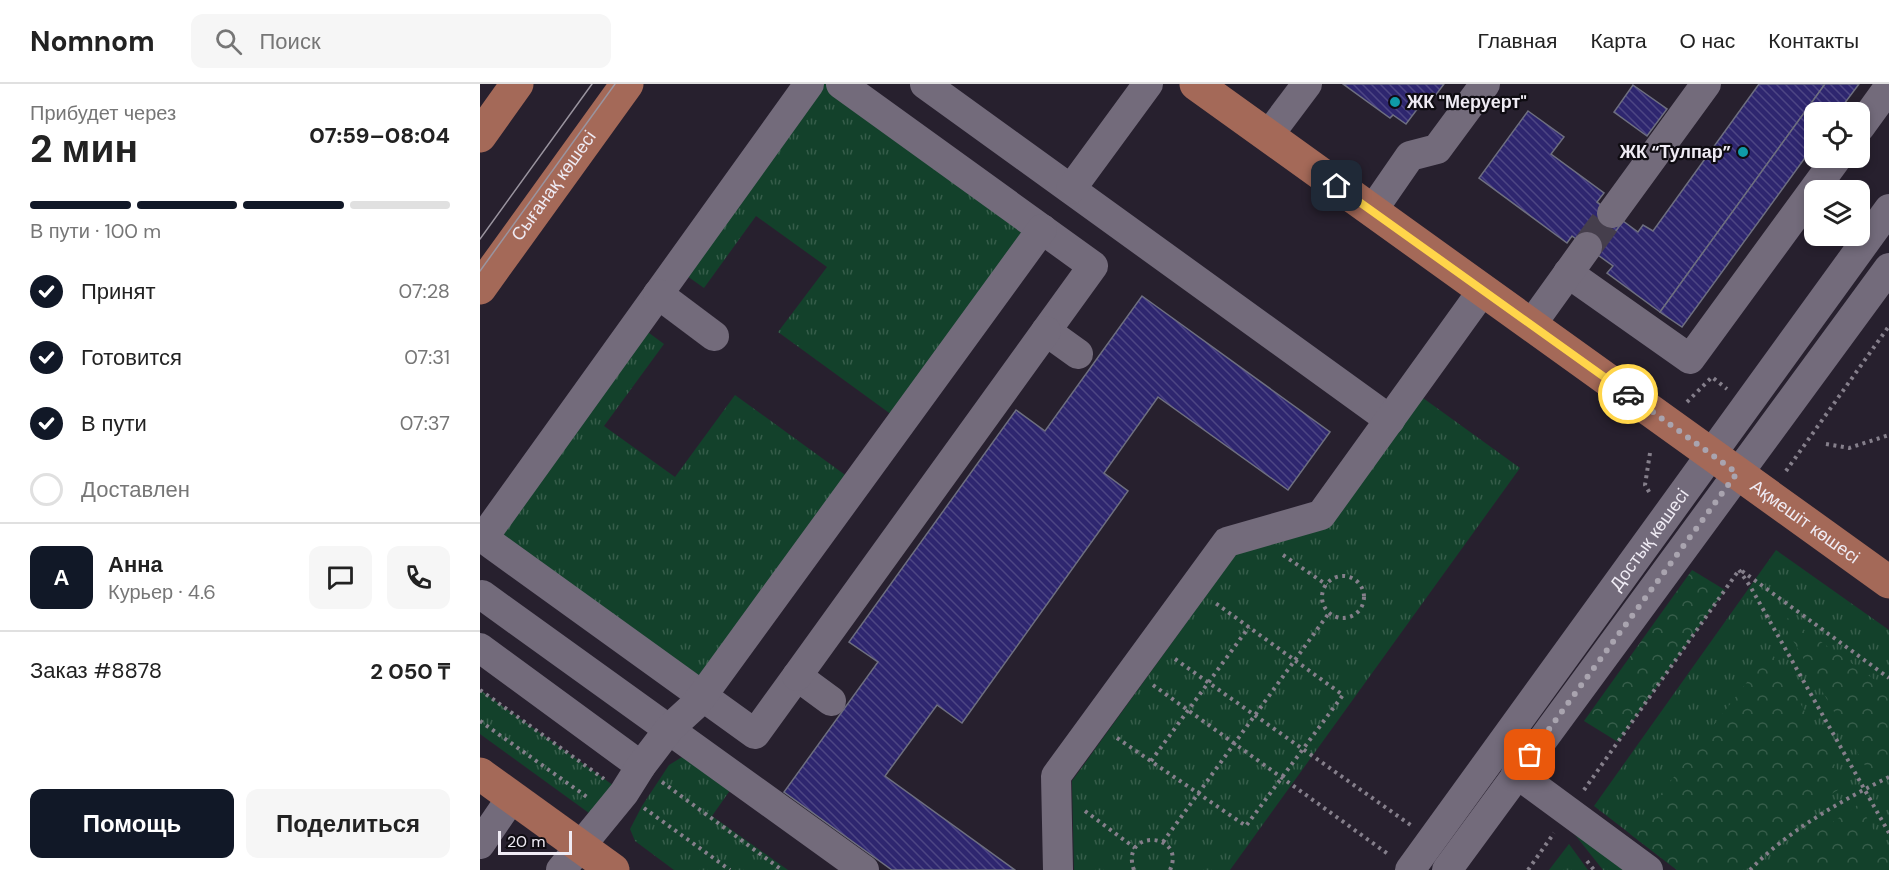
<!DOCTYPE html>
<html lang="ru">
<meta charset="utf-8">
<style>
:root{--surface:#fff;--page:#f6f6f6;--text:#222;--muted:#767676;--line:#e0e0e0;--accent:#111827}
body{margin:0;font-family:"DM Sans",sans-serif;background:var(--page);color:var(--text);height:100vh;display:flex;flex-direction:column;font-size:22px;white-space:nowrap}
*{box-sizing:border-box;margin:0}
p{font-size:20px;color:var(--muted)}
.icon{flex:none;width:33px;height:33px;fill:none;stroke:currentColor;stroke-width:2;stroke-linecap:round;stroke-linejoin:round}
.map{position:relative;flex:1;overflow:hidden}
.sheet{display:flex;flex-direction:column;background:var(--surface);width:480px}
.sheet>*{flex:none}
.buttons{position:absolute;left:1324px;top:18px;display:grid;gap:12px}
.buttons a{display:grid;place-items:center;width:66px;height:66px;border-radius:12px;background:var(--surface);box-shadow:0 3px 9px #0003;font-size:30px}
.scale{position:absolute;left:18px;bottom:15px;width:74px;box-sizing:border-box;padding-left:6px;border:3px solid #efebf4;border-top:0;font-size:16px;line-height:21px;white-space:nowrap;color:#efebf4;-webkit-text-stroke:4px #0f0c12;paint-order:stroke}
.pin{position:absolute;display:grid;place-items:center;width:51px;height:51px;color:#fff;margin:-26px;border-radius:12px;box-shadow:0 3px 9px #0006}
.courier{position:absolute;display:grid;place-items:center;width:60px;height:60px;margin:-30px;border:4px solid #ffd54a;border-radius:50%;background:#fff;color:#222;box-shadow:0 2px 8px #0007}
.summary em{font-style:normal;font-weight:800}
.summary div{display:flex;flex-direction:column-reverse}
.summary{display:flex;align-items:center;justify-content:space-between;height:102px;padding:0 30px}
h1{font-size:39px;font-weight:800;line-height:45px}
.bar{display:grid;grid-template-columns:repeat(4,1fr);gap:9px 6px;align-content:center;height:72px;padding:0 30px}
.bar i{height:8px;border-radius:4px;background:var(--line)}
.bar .on{background:var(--accent)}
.bar p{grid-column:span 4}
.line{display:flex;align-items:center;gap:15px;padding:0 30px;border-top:2px solid var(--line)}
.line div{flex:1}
.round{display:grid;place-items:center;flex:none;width:63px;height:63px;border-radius:12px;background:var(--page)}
ol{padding:0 30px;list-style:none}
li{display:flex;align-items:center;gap:18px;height:66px}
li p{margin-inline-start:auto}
li .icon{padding:6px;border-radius:50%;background:var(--accent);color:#fff;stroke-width:4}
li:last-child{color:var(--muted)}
li i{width:33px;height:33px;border:3px solid var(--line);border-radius:50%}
.cta{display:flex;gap:12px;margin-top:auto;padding:12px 30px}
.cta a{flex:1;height:69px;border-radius:12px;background:var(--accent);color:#fff;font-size:24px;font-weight:800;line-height:69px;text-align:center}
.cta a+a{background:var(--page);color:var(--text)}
header{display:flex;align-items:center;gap:36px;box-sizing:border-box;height:84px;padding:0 30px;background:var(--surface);border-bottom:2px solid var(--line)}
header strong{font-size:28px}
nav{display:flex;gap:33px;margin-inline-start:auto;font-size:21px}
.search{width:420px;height:54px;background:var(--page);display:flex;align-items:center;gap:15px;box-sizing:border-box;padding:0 21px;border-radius:12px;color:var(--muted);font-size:22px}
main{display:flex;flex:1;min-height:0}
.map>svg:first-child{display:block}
.grass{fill:url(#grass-tufts)}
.forest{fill:url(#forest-crowns)}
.building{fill:url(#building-back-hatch);stroke:#6e6f80;stroke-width:1.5}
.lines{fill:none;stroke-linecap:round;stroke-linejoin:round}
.minor-tunnel{stroke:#453e4c;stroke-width:30;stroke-dasharray:30 15;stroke-linecap:butt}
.path{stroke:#857f8b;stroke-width:4;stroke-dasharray:3 4.5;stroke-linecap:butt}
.minor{stroke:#736b7b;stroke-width:30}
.major{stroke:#a46958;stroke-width:33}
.tram{stroke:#9a949f;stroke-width:1.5}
.done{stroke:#a9a4af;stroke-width:6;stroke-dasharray:0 10.8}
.route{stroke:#ffd54a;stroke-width:8}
.culture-dot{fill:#0f9aa8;stroke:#0f0c12;stroke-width:2}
.labels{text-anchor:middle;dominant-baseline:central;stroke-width:4.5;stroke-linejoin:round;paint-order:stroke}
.poi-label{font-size:18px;font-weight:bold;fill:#efebf4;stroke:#0f0c12;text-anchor:start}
.street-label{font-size:18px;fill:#efebf4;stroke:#0f0c12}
</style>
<header>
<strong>Nomnom</strong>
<div class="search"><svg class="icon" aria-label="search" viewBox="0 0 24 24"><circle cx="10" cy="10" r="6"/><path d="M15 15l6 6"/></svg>Поиск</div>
<nav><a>Главная</a><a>Карта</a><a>О нас</a><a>Контакты</a></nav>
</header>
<main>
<section class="sheet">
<div class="summary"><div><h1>2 мин</h1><p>Прибудет через</p></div><em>07:59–08:04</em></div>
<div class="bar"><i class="on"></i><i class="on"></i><i class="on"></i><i></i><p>В пути · 100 m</p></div>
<ol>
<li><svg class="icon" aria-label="check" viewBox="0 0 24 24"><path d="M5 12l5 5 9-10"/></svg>Принят<p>07:28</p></li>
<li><svg class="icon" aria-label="check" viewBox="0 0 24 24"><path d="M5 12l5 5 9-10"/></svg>Готовится<p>07:31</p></li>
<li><svg class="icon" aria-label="check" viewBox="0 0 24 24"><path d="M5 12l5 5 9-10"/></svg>В пути<p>07:37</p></li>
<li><i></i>Доставлен</li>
</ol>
<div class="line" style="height:108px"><b class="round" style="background:var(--accent);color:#fff">А</b><div><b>Анна</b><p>Курьер · 4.6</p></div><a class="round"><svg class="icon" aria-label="chat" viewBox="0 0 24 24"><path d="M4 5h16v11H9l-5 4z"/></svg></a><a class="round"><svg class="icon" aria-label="phone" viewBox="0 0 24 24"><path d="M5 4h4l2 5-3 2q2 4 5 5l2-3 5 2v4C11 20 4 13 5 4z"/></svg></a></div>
<div class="line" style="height:78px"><div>Заказ #8878</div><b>2 050 ₸</b></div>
<div class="cta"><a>Помощь</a><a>Поделиться</a></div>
</section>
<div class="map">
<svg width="1409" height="786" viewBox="0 0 1409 786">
<defs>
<pattern id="grass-tufts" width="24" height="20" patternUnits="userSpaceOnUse" patternTransform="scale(1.5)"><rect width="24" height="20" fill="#13412b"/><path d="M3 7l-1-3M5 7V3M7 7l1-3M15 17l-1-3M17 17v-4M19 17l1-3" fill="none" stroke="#365d4a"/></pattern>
<pattern id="forest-crowns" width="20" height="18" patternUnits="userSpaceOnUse" patternTransform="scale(1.5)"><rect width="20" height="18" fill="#13412b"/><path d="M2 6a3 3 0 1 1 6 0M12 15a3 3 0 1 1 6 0" fill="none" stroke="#365d4a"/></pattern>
<pattern id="building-back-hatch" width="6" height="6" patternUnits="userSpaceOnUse" patternTransform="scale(1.5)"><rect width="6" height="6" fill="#2e266f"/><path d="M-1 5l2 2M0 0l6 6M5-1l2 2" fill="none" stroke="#4d4684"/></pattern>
</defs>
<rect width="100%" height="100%" fill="#27202e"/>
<g class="grass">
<polygon points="334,0 350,0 547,142 412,331 298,248 347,183 276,132 224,204 200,187"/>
<polygon points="161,243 184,260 124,342 195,393 255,311 368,393 221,597 13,447"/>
<polygon points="943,314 1040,384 750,786 594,786 592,697 756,470 853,438"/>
<polygon points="1296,466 1409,546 1409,786 1197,786 1114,722"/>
<polygon points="0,606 144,709 120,737 0,650"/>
<polygon points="202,673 251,705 232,732 308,786 194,786 155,757 150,745 162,722 189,681"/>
<polygon points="1092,747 1143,786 1123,786"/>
<polygon points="1089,760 1108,786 1069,786"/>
</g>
<g class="forest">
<polygon points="1212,486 1245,506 1138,658 1104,637"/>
<polygon points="1295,525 1409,606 1409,684 1391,692"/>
<polygon points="1291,567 1366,701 1293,746 1255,786 1197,786 1150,750"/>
<polygon points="1379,720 1409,773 1409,786 1291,786 1308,769"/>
</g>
<g class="building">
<polygon points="863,0 964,0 949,20 944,16 926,40 913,31 910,34"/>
<polygon points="1279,0 1345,0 1180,228 1127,189 1133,182 1118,171 1143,137 1158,148 1163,141 1173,147"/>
<polygon points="1345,0 1379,0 1358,28 1335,28 1335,60 1202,243 1180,228"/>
<polygon points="1153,1 1187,25 1167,52 1134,28"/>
<polygon points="1048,27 1084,53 1071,70 1124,109 1117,118 1143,137 1118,171 1092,152 1087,159 999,94"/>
<polygon points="662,212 850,348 808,406 678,313 624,389 648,407 482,639 457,621 405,692 535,786 412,786 304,708 398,578 369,558 536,326 565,347"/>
</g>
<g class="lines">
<polyline class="minor-tunnel" points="1107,163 1132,129"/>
<g class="path">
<polyline points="1207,318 1232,293 1247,305"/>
<polyline points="1346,360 1369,364 1409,351"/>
<polyline points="1170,369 1165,401 1171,411"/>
<polyline points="1306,387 1409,242"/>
<polyline points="803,471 847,501"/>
<polyline points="1259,486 1270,502 1409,749"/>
<polyline points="1262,487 1409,594"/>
<circle cx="863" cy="513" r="21"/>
<polyline points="695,575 932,742"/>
<polyline points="673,601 908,770"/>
<polyline points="0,606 124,695"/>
<polyline points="0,637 107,713"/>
<polyline points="637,654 766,742 863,611 734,518"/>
<polyline points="671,677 769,543"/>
<polyline points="182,698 302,786"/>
<polyline points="1104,706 1259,486"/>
<polyline points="164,724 250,786"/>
<polyline points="605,727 655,764"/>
<polyline points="683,758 849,529"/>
<polyline points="1107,777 1114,786"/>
<path d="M654,786C639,744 707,748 690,786"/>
<polyline points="1048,786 1074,749"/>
<path d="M1270,786C1306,748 1362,716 1409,693"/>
</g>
<g class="minor">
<polyline points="329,0 3,454 275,650 317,592 351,617"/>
<polyline points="361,0 613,182 566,247 598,270"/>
<polyline points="445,0 910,336"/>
<polyline points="1380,43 1409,3"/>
<polyline points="788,52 827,0"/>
<polyline points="591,105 668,0"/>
<polyline points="892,127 930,72 957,65 1005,0"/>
<polyline points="1132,129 1226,0"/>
<polyline points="1088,189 1210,275 1357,74"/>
<polyline points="178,210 234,252"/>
<polyline points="1051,241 1107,163"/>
<polyline points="2,511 384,786"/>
<polyline points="0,564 161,682"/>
<polyline points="317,592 566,247"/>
<polyline points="1036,689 1168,786"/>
<polyline points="0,760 32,713"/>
<polyline points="81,786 144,709 161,682 190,644 214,622 222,612 562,145"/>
<polyline points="578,786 576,692 747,458 841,431 1003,206"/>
<path id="s1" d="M930,786L1409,125"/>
<polyline points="967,786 1409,184"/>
</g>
<g class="major">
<path id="s2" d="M716,0L1409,498"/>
<polyline points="0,52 37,0"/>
<path id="s3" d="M0,204L147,0"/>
<polyline points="0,690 133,786"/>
</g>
<g class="tram">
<polyline points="0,155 112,0"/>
<polyline points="0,187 135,0"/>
</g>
</g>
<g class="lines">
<polyline class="done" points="1050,671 1257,389 1148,310"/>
<polyline class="route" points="857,102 1148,310"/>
</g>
<g class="culture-dot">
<circle cx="915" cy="18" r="6"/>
<circle cx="1263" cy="68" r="6"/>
</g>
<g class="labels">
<g class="poi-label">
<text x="927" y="18">ЖК "Меруерт"</text>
<text x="1251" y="68" text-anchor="end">ЖК “Тулпар”</text>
</g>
<g class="street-label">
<text stroke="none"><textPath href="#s3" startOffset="126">Сығанақ көшесі</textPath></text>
<text stroke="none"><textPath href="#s2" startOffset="750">Ақмешіт көшесі</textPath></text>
<text stroke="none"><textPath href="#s1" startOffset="408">Достық көшесі</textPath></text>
</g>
</g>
</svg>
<div class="buttons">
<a><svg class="icon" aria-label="locate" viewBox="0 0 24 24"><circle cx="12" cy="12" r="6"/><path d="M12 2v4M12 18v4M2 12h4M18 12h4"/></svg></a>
<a><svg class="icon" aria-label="layers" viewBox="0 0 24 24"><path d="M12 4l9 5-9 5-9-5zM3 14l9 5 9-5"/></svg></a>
</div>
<div class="scale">20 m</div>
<div class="pin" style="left:1050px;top:671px;background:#ea580c"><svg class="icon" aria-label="bag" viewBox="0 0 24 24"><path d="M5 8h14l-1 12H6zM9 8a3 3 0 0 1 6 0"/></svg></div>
<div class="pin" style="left:857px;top:102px;background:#1f2937"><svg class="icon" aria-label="home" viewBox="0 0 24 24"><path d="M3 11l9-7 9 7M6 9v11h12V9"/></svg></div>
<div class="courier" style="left:1148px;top:310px"><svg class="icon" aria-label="car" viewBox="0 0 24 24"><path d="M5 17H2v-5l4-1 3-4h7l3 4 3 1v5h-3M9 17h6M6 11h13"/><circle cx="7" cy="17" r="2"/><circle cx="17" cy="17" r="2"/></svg></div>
</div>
</main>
